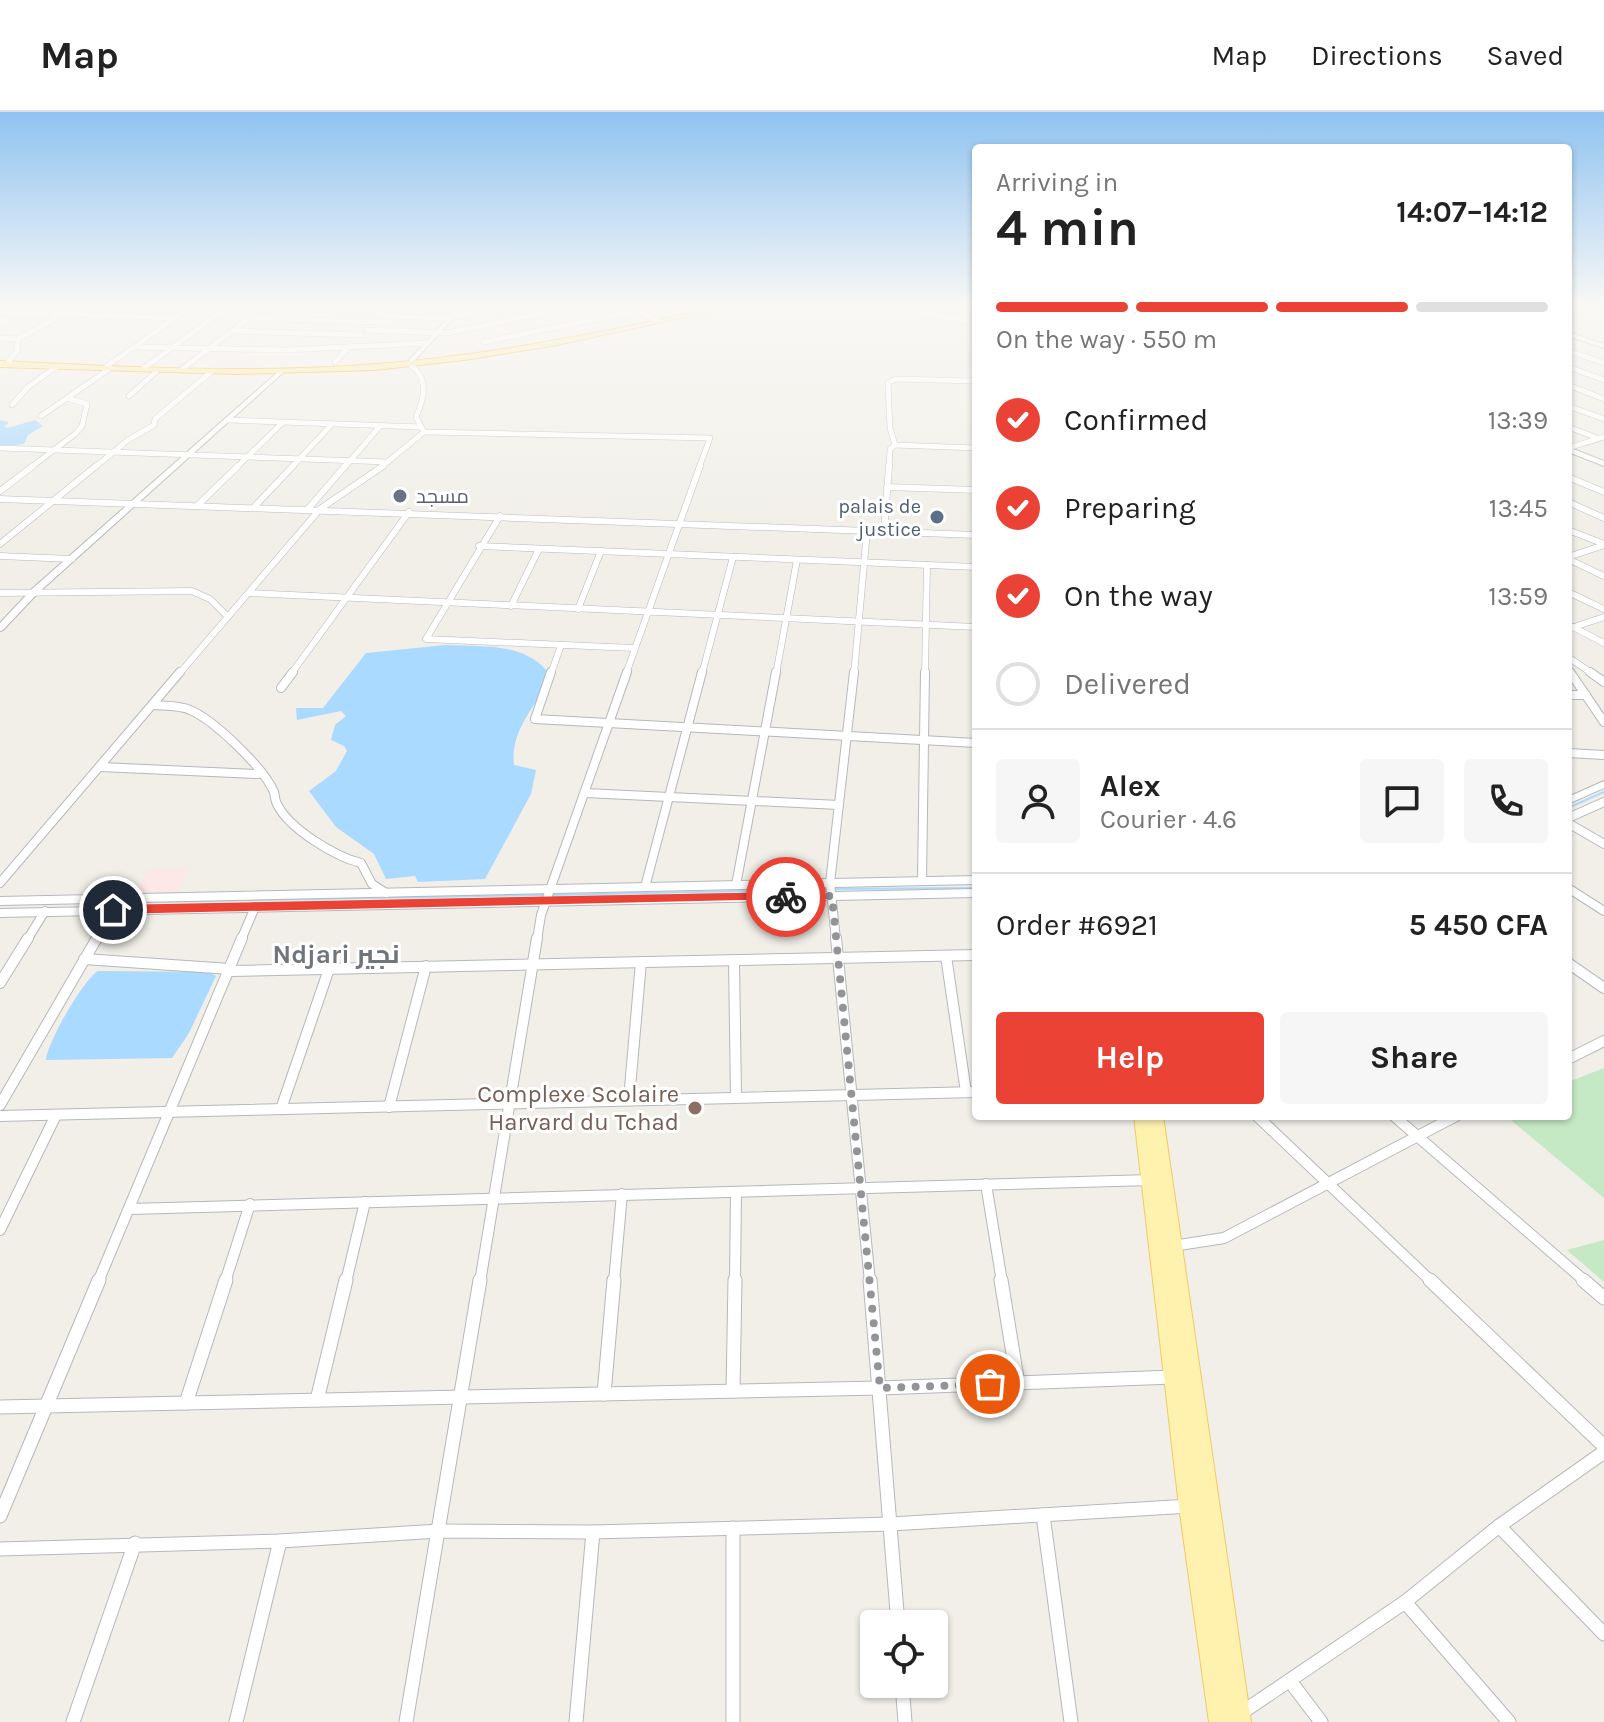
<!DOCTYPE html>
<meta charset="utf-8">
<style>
:root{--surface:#fff;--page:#f6f6f6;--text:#222;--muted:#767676;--line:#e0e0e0;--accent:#ea4335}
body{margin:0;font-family:Karla,Cairo,sans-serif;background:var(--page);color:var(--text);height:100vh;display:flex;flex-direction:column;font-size:30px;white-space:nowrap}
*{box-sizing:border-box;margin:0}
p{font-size:26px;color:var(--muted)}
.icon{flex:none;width:44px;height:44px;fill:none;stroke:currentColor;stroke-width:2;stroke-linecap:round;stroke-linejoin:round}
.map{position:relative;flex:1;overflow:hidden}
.side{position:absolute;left:972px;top:32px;width:600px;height:976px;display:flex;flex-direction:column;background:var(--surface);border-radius:8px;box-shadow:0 2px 6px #0004}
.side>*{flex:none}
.controls{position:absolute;left:860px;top:1498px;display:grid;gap:16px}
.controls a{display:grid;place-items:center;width:88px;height:88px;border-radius:8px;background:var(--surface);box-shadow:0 2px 6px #0004;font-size:40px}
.pin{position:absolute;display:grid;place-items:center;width:68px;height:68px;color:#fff;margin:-34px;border:4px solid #fff;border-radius:50%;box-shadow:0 2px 8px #0007}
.courier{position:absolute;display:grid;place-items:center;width:80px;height:80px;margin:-40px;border:6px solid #ea4335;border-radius:50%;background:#fff;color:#222;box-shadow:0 2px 10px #0007}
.overview em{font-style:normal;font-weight:700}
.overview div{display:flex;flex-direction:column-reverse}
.overview{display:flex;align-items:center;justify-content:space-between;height:136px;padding:0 24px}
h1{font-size:52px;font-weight:700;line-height:60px}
.bar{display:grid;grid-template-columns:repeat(4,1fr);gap:12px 8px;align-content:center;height:96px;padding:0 24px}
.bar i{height:10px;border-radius:6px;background:var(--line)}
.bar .current{background:var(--accent)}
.bar p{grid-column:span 4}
.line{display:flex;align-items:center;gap:20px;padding:0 24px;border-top:2px solid var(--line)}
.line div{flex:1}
.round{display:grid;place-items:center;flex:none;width:84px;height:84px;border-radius:8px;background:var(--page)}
ol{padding:0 24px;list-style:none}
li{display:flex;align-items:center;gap:24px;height:88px}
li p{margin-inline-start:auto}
li .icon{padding:8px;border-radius:50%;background:var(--accent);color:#fff;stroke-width:4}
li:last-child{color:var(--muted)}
li i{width:44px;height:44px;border:4px solid var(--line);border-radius:50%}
.primary-button{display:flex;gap:16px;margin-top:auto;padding:16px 24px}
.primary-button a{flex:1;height:92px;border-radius:8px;background:var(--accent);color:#fff;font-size:32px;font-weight:700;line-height:92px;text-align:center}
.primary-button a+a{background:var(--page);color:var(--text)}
header{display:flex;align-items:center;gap:48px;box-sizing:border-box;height:112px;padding:0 40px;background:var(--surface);border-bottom:2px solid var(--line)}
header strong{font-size:38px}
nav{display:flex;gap:44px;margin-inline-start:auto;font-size:28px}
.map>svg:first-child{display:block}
.medical{fill:#fce8e6}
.green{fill:#c5e8c5}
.water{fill:#aadaff}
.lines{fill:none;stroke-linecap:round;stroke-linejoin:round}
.stream{stroke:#aadaff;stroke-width:2}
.minor-far4-casing{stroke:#b5b8bc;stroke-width:6}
.minor-far3-casing{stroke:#b5b8bc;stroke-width:7}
.minor-far2-casing{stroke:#b5b8bc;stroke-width:10}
.minor-far1-casing{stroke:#b5b8bc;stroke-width:12}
.minor-casing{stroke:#b5b8bc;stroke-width:15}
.tertiary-casing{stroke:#b5b8bc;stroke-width:2}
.primary-casing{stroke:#f2c960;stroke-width:2}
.trunk-casing{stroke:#f9ab00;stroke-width:2}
.minor-far4{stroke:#fff;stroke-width:5}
.minor-far3{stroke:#fff;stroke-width:6}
.minor-far2{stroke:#fff;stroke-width:8}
.minor-far1{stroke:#fff;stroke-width:10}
.minor{stroke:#fff;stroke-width:13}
.tertiary{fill:#fff;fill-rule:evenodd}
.primary{fill:#fff2af;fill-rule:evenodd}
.trunk{fill:#feeaa1;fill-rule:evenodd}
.route{fill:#ea4335}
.done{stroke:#929495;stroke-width:8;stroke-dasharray:0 14.4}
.worship-dot{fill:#6b7280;stroke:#fff;stroke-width:3}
.service-dot{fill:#5c6f8a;stroke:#fff;stroke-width:3}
.education-dot{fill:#8d6e63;stroke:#fff;stroke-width:3}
.labels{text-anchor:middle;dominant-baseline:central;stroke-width:6;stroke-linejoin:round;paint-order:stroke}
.far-worship-label{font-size:20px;fill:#5b616d;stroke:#fff;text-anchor:start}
.far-service-label{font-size:20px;fill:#4e5e75;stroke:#fff;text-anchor:end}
.education-label{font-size:24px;fill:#785e54;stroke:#fff;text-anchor:end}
.neighbourhood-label{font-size:26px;font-weight:bold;fill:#70757a;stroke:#fff}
</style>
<header>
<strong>Map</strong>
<nav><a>Map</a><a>Directions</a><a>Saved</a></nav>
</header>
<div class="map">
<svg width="1604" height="1610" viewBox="0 0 1604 1610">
<rect width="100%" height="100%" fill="#f1efe8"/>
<polygon class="medical" points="189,756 177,781 135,782 148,757"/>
<g class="green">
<polygon points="1604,956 1604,1086 1506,1004 1568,1004 1568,970"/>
<polygon points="1604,1128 1604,1170 1567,1138"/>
</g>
<g class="water">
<polygon points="0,308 9,310 4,315 8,316 35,308 43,314 28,323 24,332 0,334"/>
<path d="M446,533C479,535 522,530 546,558C549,588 509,609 514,653L536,658L531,682L485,767L418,770L415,764L386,767L374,742L336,715L309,679L336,659L347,639L344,634L331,628L335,613L346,604L341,599L297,608L296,596H323L366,541Z"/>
<path d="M98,859L208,860L216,864L189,921L172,946L46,948C47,931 83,868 98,859Z"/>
</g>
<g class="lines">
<g class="stream">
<polyline points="1568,696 1604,680"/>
<polyline points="833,777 976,776"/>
<polyline points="553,783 827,777"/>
<polyline points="145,790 543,783"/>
</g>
<defs>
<g id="minor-far4">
<polyline points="264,195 387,199"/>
<polyline points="883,195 976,210"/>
<polyline points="1584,195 1604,201"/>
<polyline points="631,196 658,209"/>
<polyline points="0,200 176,206"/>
<polyline points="381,204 450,206"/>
<polyline points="457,204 498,195"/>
<polyline points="250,206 375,210"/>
<polyline points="0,210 16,201"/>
<polyline points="367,218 447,221 572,195"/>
<polyline points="233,219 362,223"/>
<polyline points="0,226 18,227 60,204"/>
<polyline points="484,230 636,199"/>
<polyline points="134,235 287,238 427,231"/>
<polyline points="1568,239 1604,251"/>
<polyline points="9,249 17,239 18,227"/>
<polyline points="335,250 351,233"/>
<polyline points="107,254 191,195"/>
<polyline points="1568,255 1604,268"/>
<polyline points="144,256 228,195"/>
<polyline points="182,257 264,195"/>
<polyline points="1568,273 1604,287"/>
<polyline points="129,284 157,259"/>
<polyline points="12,293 28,275 56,255"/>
<polyline points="1568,294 1604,307"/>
<polyline points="41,304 109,257"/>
<polyline points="228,308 421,315"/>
<polyline points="1568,315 1595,325"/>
<polyline points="424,320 710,326 699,356"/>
<polyline points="895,333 976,336"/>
<polyline points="0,336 388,350"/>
<polyline points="1568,336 1604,325"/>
<polyline points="30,356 75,322 82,314 87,292 67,286"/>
<polyline points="94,356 128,328 154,313 155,307 211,260"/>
<polyline points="236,356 282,311"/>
<polyline points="291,356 332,312"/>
<polyline points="344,356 380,314"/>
<path d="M380,356L424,320L416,305C425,285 429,267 410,252"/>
<polyline points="889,356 890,337 895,333 890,316 888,271 896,267 976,269"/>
</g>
<g id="minor-far3">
<polyline points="1568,365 1604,380"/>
<polyline points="887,375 976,378"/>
<polyline points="0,379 33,354"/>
<polyline points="0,387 976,423"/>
<polyline points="1568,390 1604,406"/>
<polyline points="199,392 238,354"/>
<polyline points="255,394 293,354"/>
<polyline points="308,397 345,354"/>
<polyline points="500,404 426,527 634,536"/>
<polyline points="1568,418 1604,432"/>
<polyline points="884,420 889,354"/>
<polyline points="0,432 96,354"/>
<polyline points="479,434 976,455"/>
<polyline points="0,444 72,447"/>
<polyline points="1568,445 1604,433"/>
<polyline points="1568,447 1604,464"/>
<polyline points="1568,480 1604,497"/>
<polyline points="0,481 192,479 210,487 228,505"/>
<polyline points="249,481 976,515"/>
<polyline points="511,494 539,437"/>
<polyline points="578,497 601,439"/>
<polyline points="1573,515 1604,531"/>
<polyline points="1568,517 1604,505"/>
<polyline points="1568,545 1593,562"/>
<polyline points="1568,557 1571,562"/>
<polyline points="179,562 320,397 383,354"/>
<polyline points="291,562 409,400"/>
<polyline points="551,562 561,533"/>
<polyline points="626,562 700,354"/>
<polyline points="702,562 733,445"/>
<polyline points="776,562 797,448"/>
<polyline points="854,562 867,419"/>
<polyline points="925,562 927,453"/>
</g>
<g id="minor-far2">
<polyline points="551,560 535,607 976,631"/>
<polyline points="1570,560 1604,610"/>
<polyline points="1590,560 1604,570"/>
<polyline points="281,576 293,560"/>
<polyline points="1568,583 1586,583"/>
<path d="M153,593C164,594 180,593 190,598C214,608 264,656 274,680C275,684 275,689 277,692C289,717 336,745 361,751L372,772L386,781"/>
<polyline points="1568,641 1604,643"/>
<polyline points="100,655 258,662"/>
<polyline points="585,681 839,693"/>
<polyline points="1568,706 1604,690"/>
<polyline points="1568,711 1604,732"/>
<polyline points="922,769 925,560"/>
<polyline points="0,771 180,560"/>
<polyline points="736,773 776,560"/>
<polyline points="645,775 702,560"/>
<polyline points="1568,776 1604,799"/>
<polyline points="27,828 45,799"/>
<polyline points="96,828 113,798"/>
<polyline points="241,828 255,795"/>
<polyline points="537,828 541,803 627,560"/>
<polyline points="836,828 830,771 854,560"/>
</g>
<g id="minor-far1">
<polyline points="836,826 870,1170"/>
<polyline points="946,844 966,980"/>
<polyline points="84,847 230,857"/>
<polyline points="734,848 736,985"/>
<polyline points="1568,851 1604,876"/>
<polyline points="230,859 976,843"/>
<polyline points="0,871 28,826"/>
<polyline points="1568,947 1604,929"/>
<polyline points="629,987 641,850"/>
<polyline points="0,993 97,826"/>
<polyline points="389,995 426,854"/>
<polyline points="281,997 329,857"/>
<polyline points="1257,1004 1432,1170"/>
<polyline points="1394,1004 1586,1170"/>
<polyline points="986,1072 1002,1170"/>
<polyline points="130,1097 1152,1068"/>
<polyline points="0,1118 56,1003"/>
<polyline points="1173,1134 1224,1126 1456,1004"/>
<polyline points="98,1170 242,826"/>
<polyline points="225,1170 250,1092"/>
<polyline points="346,1170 365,1090"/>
<polyline points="480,1170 537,826"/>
<polyline points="614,1170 622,1082"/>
<polyline points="735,1170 736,1080"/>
</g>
<g id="minor">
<polyline points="870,1168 898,1512"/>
<polyline points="1001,1168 1018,1272"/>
<polyline points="1430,1168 1604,1334"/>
<polyline points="1583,1168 1604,1186"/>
<polyline points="733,1279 735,1168"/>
<polyline points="604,1282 614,1168"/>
<polyline points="317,1288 346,1168"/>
<polyline points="186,1291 226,1168"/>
<polyline points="0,1295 880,1276 1173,1265"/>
<polyline points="1043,1403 1071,1610"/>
<polyline points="0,1404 99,1168"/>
<polyline points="1499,1414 1604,1522"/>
<polyline points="733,1416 733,1610"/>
<polyline points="0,1437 280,1429 439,1419 593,1420 891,1412 1190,1394"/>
<polyline points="1405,1490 1509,1610"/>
<polyline points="1290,1569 1321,1610"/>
<polyline points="902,1572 905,1610"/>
<polyline points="73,1610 135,1431"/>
<polyline points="236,1610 280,1429"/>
<polyline points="406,1610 480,1168"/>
<polyline points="576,1610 593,1420"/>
<polyline points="1228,1610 1405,1490 1499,1414 1604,1340"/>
</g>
<g id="tertiary">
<polygon points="458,195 464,195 413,250 409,250 409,248"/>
<polygon points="1568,220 1604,232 1604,236 1568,224"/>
<polygon points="280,258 285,259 38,481 3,518 0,519 0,511 32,477"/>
<polygon points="1568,335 1604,349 1604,354 1568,340"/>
<polygon points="1604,669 1604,676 1568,692 1568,685"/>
<polygon points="976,764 976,772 0,793 0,785"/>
<polygon points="976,777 976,785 0,805 0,797"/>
<polygon points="976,975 976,985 0,1009 0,999"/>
</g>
<polygon id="primary" points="1134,1004 1163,1004 1251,1610 1209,1610 1179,1394"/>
<path id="trunk" d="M718,195H731L552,234L464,248L375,258L234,262L0,255V249C125,255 251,262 377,252C492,243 605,220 718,195Z"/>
</defs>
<use href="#minor-far4" class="minor-far4-casing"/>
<use href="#minor-far3" class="minor-far3-casing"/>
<use href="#minor-far2" class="minor-far2-casing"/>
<use href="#minor-far1" class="minor-far1-casing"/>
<use href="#minor" class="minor-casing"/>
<use href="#tertiary" class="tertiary-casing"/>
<use href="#primary" class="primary-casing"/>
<use href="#trunk" class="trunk-casing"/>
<use href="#minor-far4" class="minor-far4"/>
<use href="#minor-far3" class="minor-far3"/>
<use href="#minor-far2" class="minor-far2"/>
<use href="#minor-far1" class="minor-far1"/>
<use href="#minor" class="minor"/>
<use href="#tertiary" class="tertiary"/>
<use href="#primary" class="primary"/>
<use href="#trunk" class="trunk"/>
</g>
<linearGradient id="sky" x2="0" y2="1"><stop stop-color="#8fc3f1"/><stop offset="0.46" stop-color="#f9f8f5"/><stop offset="1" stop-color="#f9f8f5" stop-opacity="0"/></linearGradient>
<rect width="1604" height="420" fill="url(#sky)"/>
<polygon class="route" points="786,780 792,785 790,787 113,802 107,798 113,793"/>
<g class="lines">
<polyline class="done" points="786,785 832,784 880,1276 990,1272"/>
</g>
<circle class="worship-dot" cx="400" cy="384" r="8"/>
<circle class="service-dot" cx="937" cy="405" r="8"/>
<circle class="education-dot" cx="695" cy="996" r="8"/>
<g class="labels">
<g class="far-worship-label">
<text x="416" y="384">مسجد</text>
</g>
<g class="far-service-label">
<text x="921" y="394">palais de<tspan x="921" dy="23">justice</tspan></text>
</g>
<g class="education-label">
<text x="679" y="982">Complexe Scolaire<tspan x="679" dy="28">Harvard du Tchad</tspan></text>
</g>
<g class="neighbourhood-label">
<text x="336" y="842">Ndjari نجير</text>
</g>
</g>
</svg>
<div class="controls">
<a><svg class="icon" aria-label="locate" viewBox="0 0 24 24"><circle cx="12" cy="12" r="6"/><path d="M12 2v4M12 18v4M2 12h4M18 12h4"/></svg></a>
</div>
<div class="pin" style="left:990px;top:1272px;background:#ea580c"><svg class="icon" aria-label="bag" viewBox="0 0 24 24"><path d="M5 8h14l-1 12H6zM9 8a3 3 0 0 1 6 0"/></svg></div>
<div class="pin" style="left:113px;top:798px;background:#1f2937"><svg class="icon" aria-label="home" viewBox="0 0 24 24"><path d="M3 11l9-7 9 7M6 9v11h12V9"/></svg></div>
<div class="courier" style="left:786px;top:785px"><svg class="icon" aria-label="bike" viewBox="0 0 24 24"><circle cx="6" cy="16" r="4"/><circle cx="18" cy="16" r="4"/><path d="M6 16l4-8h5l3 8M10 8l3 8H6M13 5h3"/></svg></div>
<section class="side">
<div class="overview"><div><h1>4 min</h1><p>Arriving in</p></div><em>14:07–14:12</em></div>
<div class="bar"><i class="current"></i><i class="current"></i><i class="current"></i><i></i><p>On the way · 550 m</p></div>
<ol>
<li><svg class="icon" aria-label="check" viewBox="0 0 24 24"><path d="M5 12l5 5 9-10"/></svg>Confirmed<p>13:39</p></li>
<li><svg class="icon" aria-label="check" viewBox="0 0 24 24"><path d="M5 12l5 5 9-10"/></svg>Preparing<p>13:45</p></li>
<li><svg class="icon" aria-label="check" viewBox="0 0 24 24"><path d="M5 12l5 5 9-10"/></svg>On the way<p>13:59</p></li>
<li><i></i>Delivered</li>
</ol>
<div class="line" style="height:144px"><a class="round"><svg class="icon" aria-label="person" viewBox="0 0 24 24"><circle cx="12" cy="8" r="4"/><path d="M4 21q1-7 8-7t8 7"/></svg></a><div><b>Alex</b><p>Courier · 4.6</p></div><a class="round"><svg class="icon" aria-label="chat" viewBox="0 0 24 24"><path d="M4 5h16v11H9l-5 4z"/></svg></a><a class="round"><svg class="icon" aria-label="phone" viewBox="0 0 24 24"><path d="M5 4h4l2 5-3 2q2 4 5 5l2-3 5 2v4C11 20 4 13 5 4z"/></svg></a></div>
<div class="line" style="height:104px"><div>Order #6921</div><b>5 450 CFA</b></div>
<div class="primary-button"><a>Help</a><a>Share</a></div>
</section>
</div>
